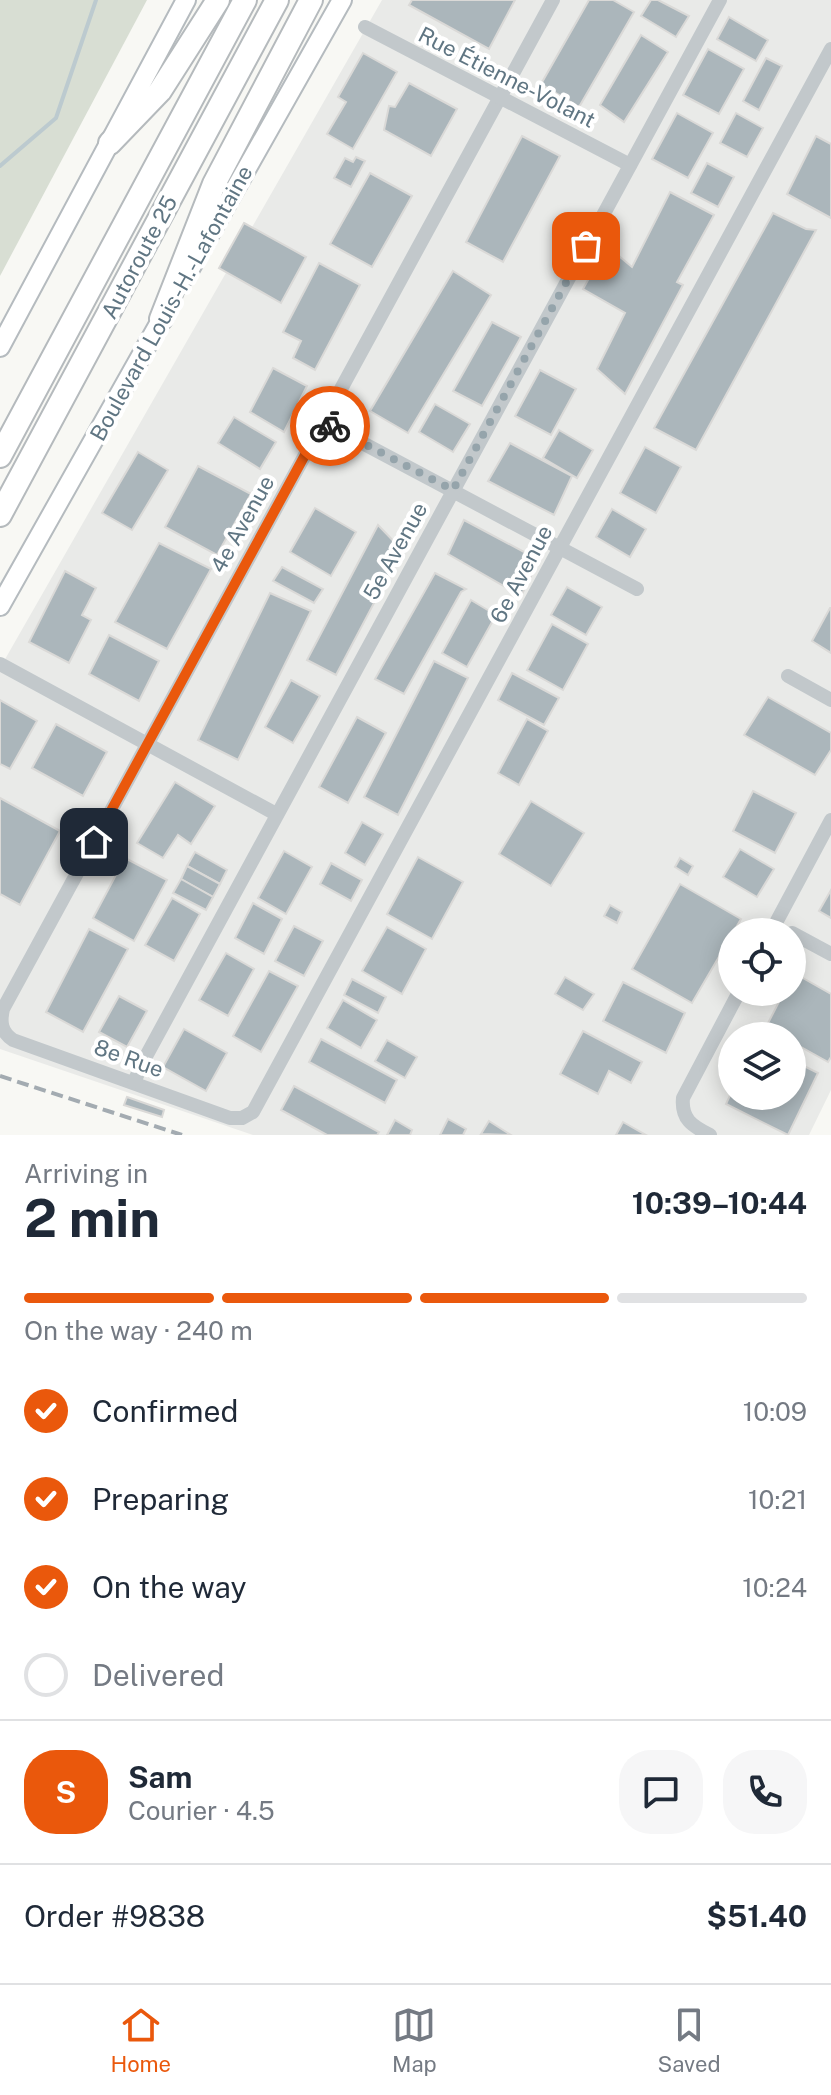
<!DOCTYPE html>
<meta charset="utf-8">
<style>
:root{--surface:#fff;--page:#f6f6f7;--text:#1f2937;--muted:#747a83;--line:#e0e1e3;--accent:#ea580c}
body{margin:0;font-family:"Public Sans",sans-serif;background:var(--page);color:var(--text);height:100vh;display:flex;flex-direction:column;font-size:30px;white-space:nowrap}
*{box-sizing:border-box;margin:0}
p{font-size:26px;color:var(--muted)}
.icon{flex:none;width:44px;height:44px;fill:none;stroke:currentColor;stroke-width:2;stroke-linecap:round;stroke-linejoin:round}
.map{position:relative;height:1135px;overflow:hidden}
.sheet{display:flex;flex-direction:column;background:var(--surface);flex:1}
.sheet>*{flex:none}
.controls{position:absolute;left:718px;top:918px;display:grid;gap:16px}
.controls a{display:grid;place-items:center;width:88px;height:88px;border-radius:50%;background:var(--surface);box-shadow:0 4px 20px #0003;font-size:40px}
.pin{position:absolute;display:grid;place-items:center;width:68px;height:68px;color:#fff;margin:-34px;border-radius:16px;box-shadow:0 4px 12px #0006}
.courier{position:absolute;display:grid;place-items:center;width:80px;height:80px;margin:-40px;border:6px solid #ea580c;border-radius:50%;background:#fff;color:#222;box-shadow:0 2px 10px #0007}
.overview em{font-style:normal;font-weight:700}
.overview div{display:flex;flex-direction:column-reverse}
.overview{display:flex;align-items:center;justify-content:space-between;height:136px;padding:0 24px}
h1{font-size:52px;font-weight:700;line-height:60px}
.bar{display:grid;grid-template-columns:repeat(4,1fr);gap:12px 8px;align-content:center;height:96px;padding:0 24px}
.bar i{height:10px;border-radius:6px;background:var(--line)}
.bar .active{background:var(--accent)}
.bar p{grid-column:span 4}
.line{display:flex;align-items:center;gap:20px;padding:0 24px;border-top:2px solid var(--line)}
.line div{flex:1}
.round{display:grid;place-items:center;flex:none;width:84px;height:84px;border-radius:32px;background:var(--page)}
ol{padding:0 24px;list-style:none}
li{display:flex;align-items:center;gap:24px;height:88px}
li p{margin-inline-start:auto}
li .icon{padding:8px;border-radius:50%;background:var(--accent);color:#fff;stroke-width:4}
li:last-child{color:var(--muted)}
li i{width:44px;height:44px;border:4px solid var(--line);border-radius:50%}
.tabs{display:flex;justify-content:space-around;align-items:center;height:112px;border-top:2px solid var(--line);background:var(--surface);font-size:22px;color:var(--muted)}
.tabs a{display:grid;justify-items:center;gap:4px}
.tabs .active{color:var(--accent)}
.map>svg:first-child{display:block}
.built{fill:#e9eae8;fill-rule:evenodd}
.green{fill:#d8ded3}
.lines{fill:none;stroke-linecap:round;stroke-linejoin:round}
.stream{stroke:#bccacf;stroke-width:4}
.building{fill:#abb6bb;stroke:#dad9d7;stroke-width:2}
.major-casing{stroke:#b5bbbf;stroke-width:22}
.highway-casing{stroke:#b5babd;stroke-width:26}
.minor{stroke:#c2c8cb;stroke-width:14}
.major{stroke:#fff;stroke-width:18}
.highway{stroke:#fff;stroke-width:22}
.rail{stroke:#a3abb1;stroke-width:4;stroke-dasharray:12 6;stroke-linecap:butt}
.done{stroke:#95a4ab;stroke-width:8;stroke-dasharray:0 14.4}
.route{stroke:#ea580c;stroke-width:10}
.labels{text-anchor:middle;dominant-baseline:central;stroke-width:8;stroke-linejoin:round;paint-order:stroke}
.street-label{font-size:22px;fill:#607683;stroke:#fff}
</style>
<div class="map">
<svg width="831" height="1135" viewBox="0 0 831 1135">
<rect width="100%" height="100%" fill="#f8f8f4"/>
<path class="built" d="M382,0H831V1090L809,1135H253L0,1049V668ZM732,932H792V992H732ZM732,1036H792V1096H732Z"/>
<polygon class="green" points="0,0 147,0 0,276"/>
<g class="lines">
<polyline class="stream" points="0,166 56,118 96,0"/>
</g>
<g class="building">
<polygon points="412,0 515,0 489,49 409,5"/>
<polygon points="589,0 613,0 634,12 579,107 541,84"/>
<polygon points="651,0 658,0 689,16 676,37 641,16"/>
<polygon points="729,17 768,40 756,61 717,39"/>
<polygon points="641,35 668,52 624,122 600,105"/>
<polygon points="708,49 744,69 719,114 683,95"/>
<polygon points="363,53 397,72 353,149 327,134 346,102 338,97"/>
<polygon points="766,58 782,66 759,110 743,101"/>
<polygon points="409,83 457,109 431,156 384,130 389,106 395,107"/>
<polygon points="677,113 713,133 688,178 652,159"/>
<polygon points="736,113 763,128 747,157 720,143"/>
<polygon points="522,136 560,156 503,262 466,242"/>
<polygon points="816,136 831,144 831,218 787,194"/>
<polygon points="356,157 365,161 351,187 334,178 345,158 353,162"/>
<polygon points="707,163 734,177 718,207 691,193"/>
<polygon points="370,173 412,196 372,267 330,244"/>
<polygon points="670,192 714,215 677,282 683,285 625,394 597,369 625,313 583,289 607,246 632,267"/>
<polygon points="773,213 806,229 816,230 696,450 654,428"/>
<polygon points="244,223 306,257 281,303 219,268"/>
<polygon points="319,263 360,285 315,370 293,358 301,341 283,332"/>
<polygon points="453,271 491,295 408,433 370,411"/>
<polygon points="492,322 521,337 482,406 453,391"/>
<polygon points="273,368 307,386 284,432 250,412"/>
<polygon points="540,370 576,389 551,435 515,416"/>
<polygon points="435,404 470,424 453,452 419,432"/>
<polygon points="234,417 276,442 260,469 218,443"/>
<polygon points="559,430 593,450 577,478 543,458"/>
<polygon points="510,443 572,476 554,515 488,481"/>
<polygon points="645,447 681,467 656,513 620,493"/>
<polygon points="138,452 168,470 132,530 102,513"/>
<polygon points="198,466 251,494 217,555 165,527"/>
<polygon points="315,508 356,532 331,576 290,552"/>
<polygon points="612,509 646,529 630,557 596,537"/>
<polygon points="464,520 539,560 521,596 448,554"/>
<polygon points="378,525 402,550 336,675 307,660"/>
<polygon points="159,543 211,569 167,649 115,622"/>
<polygon points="282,567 323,589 314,603 273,581"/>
<polygon points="65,571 96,588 82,615 91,620 69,663 29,642"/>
<polygon points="435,573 466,589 461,592 404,694 375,679"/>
<polygon points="567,587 602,607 586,635 551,615"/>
<polygon points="270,593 311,611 238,760 198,740"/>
<polygon points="471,600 496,615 467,667 442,653"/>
<polygon points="830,608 831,608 831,653 812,641"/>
<polygon points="552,624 588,644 563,690 527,670"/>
<polygon points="109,635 159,661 139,701 89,674"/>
<polygon points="434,661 468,678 398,815 364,797"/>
<polygon points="512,673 559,698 544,725 498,700"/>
<polygon points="291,680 320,696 293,743 265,727"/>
<polygon points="768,697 831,733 831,750 815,775 744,735"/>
<polygon points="0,700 37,721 10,769 0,764"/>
<polygon points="357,717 386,733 348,803 319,787"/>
<polygon points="527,719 548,731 519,785 498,773"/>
<polygon points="56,724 107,752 83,796 32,768"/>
<polygon points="175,782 215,806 191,844 178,835 163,858 137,843"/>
<polygon points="753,791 796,813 775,853 733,831"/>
<polygon points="0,798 60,831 20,905 0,894"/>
<polygon points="531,801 584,833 551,886 499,854"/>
<polygon points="362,822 383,834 365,865 345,853"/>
<polygon points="740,849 774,869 757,897 723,877"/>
<polygon points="284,851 312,867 286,914 258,898"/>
<polygon points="195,852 227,870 220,884 187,866"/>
<polygon points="418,857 463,882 432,939 387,914"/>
<polygon points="125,858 167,880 134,941 93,918"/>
<polygon points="680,858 693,866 688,875 675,867"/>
<polygon points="331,863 362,880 351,901 320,884"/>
<polygon points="187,866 220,884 213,897 181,879"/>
<polygon points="181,879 213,897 206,910 173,893"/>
<polygon points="680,884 741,919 692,1003 632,969"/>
<polygon points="831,890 831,918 819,911"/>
<polygon points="172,898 200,914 174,961 145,945"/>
<polygon points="253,903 282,919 264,954 235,938"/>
<polygon points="610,905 622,912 617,923 604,916"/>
<polygon points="294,926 323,941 304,976 275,961"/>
<polygon points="387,927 426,949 402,994 362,971"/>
<polygon points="89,929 128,949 83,1032 46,1012"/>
<polygon points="226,953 254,969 228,1016 199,1000"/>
<polygon points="269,971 298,986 261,1052 233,1036"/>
<polygon points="794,973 831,994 831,1057 828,1062 792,1042 792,1036 782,1036 766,1027 784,992 792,992"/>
<polygon points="565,977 594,994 583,1010 555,994"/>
<polygon points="352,979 386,997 378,1013 344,995"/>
<polygon points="623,982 685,1013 666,1053 603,1021"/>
<polygon points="119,996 147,1011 127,1047 99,1032"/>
<polygon points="343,1000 377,1020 361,1048 327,1028"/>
<polygon points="184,1029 227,1053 206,1091 163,1067"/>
<polygon points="583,1031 642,1062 631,1083 609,1071 598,1094 560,1074"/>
<polygon points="321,1039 397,1080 385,1103 309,1062"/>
<polygon points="387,1040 417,1057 405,1078 375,1061"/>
<polygon points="792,1060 818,1073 788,1135 726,1104 732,1091 732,1096 792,1096"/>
<polygon points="294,1086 379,1132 377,1135 327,1135 281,1110"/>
<polygon points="127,1097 164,1110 162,1117 124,1105"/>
<polygon points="448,1119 466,1129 463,1135 440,1135"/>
<polygon points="395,1120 412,1130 410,1135 387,1135"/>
<polygon points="489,1121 511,1135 481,1134"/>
<polygon points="623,1122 646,1135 616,1135"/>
</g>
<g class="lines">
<defs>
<g id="major">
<polyline points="186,276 342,0"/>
<polyline points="0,347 186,0"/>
<polyline points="0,606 168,308"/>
</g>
<g id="highway">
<polyline points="110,143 160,91 218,0"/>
<polyline points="161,319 214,184 311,0"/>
<polyline points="0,456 245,0"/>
<polyline points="0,515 277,0"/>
</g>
</defs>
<use href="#major" class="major-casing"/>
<use href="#highway" class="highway-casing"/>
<g class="minor">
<path d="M553,0L3,1009C0,1022 1,1032 13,1040L230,1118H242L253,1112L831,49"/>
<polyline points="365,27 630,165"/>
<polyline points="323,422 637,589"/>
<polyline points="0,664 276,814"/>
<polyline points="788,676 831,700"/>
<polyline points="771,932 831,820"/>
<polyline points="792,933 831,954"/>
<polyline points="134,1082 144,1060 720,0"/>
<path d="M710,1135C692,1126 681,1119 683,1098L739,992"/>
</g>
<use href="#major" class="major"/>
<use href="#highway" class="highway"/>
<polyline class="rail" points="0,1076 182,1135"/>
</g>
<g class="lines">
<polyline class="done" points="330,426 453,490 586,246"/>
<polyline class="route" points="94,842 323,422 330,426"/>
</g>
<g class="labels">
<g class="street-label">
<text transform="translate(507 77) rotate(27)">Rue Étienne-Volant</text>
<text transform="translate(139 257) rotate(-62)">Autoroute 25</text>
<text transform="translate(171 303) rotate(-61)">Boulevard Louis-H.-Lafontaine</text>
<text transform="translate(242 524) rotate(-61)">4e Avenue</text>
<text transform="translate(395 551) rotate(-61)">5e Avenue</text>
<text transform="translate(521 574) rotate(-62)">6e Avenue</text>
<text transform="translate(129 1058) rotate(20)">8e Rue</text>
</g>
</g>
</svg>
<div class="controls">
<a><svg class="icon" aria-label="locate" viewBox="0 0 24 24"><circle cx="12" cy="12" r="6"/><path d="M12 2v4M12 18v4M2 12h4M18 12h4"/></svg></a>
<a><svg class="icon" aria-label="layers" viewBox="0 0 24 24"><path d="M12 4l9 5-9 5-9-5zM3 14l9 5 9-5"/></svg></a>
</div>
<div class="pin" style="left:586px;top:246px;background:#ea580c"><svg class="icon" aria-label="bag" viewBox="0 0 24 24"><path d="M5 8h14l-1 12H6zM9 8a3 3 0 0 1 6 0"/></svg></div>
<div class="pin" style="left:94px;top:842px;background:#1f2937"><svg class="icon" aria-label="home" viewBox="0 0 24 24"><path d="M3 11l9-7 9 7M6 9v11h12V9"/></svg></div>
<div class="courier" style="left:330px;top:426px"><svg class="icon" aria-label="bike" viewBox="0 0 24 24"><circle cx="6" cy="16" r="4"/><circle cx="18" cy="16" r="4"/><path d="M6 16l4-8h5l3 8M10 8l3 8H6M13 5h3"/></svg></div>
</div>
<section class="sheet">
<div class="overview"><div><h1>2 min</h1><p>Arriving in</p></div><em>10:39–10:44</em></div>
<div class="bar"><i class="active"></i><i class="active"></i><i class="active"></i><i></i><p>On the way · 240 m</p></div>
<ol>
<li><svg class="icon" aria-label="check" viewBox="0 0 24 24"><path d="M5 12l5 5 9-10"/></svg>Confirmed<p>10:09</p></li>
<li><svg class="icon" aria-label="check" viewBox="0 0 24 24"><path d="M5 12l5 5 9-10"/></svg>Preparing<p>10:21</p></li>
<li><svg class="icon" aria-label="check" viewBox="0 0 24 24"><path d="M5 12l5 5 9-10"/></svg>On the way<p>10:24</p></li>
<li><i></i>Delivered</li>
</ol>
<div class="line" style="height:144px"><b class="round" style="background:var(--accent);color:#fff">S</b><div><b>Sam</b><p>Courier · 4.5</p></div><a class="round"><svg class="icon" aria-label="chat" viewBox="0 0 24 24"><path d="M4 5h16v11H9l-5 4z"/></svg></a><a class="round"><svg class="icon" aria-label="phone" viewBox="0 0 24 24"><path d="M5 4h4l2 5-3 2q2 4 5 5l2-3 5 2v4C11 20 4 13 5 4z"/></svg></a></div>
<div class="line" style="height:104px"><div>Order #9838</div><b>$51.40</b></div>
</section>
<nav class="tabs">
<a class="active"><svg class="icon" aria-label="home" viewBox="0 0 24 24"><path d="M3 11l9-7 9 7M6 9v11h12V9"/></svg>Home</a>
<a><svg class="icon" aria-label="map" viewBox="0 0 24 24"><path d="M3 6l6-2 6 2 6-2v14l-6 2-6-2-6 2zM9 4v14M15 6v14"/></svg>Map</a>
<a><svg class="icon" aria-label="saved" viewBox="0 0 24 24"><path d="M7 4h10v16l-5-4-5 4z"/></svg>Saved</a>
</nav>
